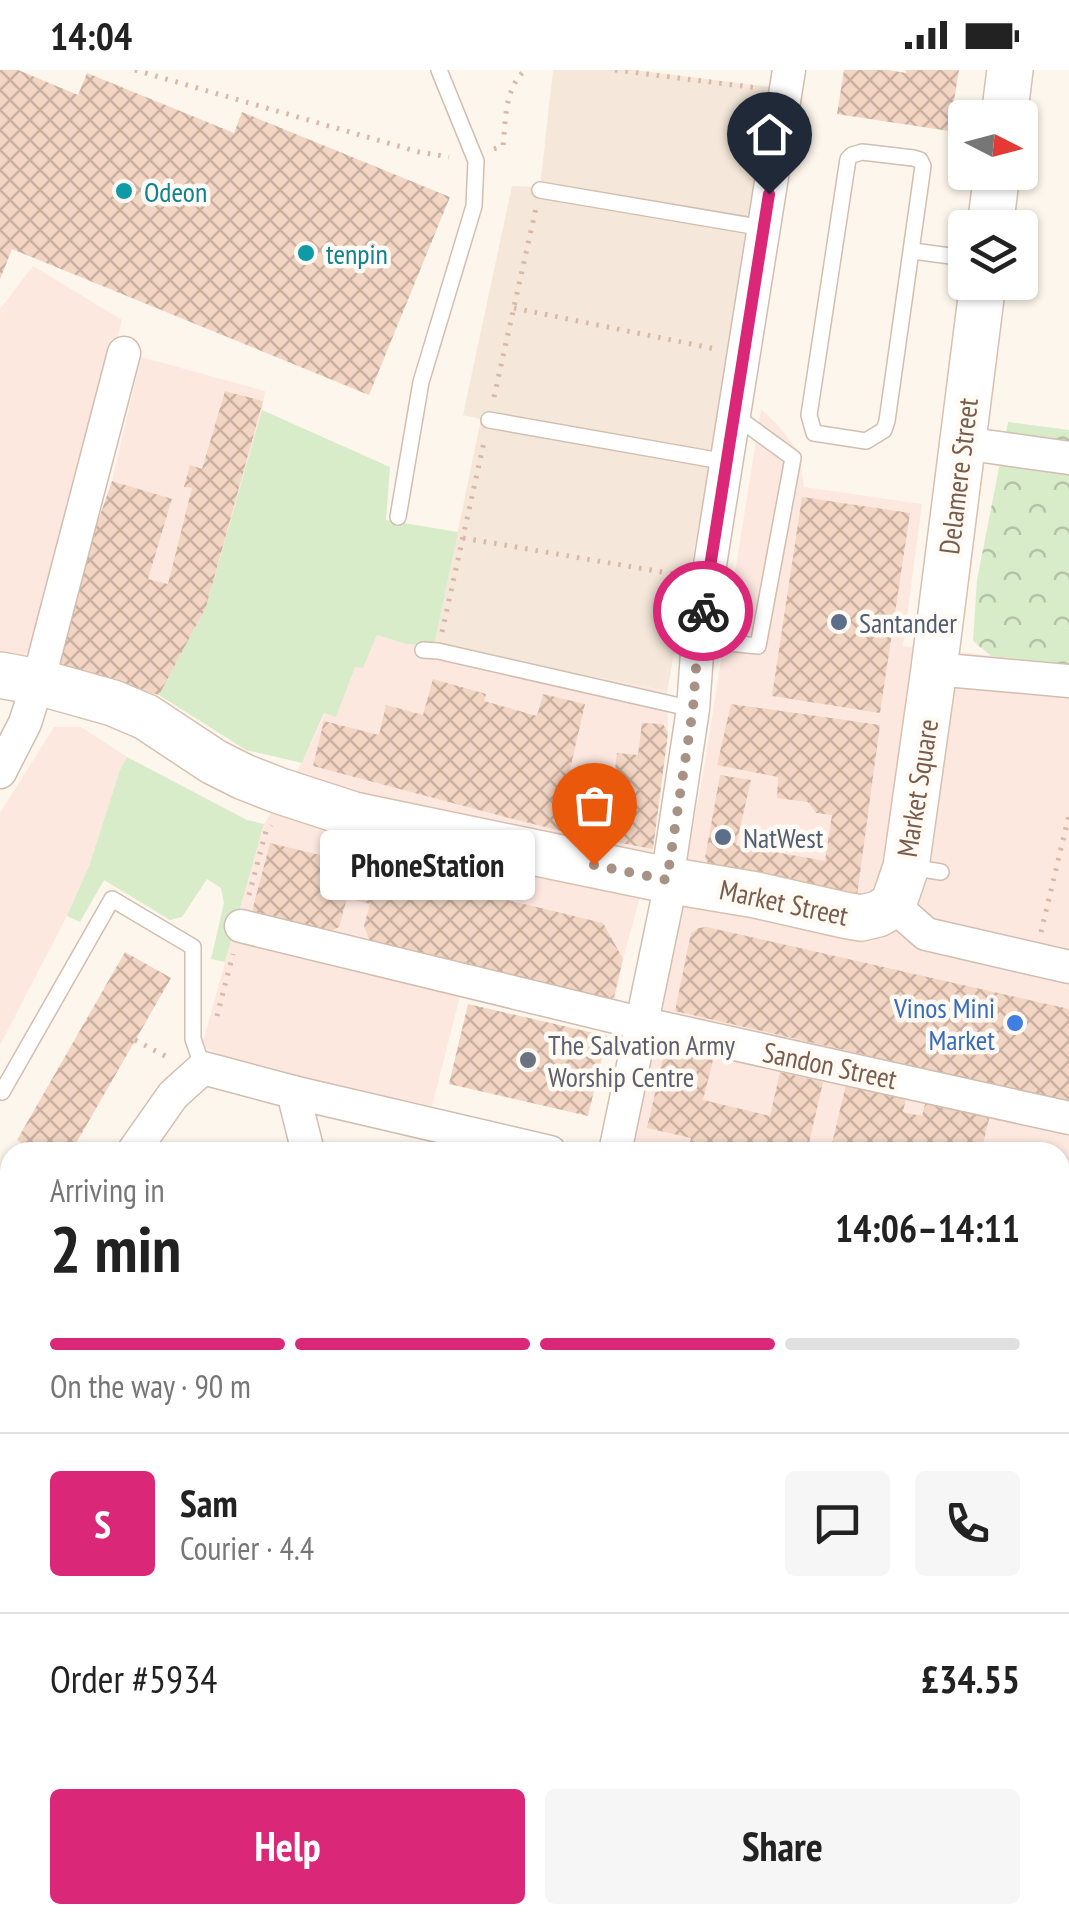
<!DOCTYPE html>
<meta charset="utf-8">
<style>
:root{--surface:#fff;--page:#f6f6f6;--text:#222;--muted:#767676;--line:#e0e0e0;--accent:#db2777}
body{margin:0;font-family:"PT Sans Narrow",sans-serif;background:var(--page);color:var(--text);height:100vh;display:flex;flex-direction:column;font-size:38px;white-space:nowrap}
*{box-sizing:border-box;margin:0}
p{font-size:32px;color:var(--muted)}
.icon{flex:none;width:55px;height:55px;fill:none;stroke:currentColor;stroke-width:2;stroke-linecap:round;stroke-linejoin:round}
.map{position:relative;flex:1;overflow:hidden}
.details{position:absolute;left:0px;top:1072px;width:1070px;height:782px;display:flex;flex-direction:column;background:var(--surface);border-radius:30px 30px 0 0;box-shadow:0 2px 8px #0004}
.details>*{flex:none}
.needle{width:65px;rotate:96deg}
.buttons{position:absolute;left:948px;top:30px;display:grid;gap:20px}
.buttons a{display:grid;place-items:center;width:90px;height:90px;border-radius:10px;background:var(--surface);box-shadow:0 2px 8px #0004;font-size:50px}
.pin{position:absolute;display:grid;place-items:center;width:85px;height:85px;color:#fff;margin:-102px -42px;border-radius:50% 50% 50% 0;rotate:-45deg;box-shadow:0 0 10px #0007}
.pin .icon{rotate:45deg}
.courier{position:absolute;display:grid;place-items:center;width:100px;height:100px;margin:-50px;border:8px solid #db2777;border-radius:50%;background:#fff;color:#222;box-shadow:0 2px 12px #0007}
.bubble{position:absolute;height:70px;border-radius:10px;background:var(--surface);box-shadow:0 2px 8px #0004;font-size:32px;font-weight:800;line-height:70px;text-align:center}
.summary em{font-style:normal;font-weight:800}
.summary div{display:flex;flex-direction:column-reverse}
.summary{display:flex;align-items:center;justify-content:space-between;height:170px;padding:0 50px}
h1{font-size:65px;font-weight:800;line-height:75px}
.bar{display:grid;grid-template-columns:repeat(4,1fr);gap:15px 10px;align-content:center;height:120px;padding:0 50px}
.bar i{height:12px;border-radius:8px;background:var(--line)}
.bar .active{background:var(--accent)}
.bar p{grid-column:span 4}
.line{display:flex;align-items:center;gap:25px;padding:0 50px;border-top:2px solid var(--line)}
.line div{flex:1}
.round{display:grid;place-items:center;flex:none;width:105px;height:105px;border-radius:10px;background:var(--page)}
.primary-button{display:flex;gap:20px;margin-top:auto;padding:20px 50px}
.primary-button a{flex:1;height:115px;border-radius:10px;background:var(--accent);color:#fff;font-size:40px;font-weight:800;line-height:115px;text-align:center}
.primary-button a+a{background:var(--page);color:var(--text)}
.status{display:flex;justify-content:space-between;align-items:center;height:70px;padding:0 50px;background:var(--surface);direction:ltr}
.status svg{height:28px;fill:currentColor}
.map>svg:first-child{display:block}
.residential{fill:#f5e8da}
.commercial{fill:#fde8e0}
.green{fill:#d8ecc9}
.park{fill:url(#park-crowns)}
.building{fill:url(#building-cross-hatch)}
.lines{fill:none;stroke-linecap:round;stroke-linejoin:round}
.lane-casing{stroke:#d1beb0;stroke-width:18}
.street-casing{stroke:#d1beb0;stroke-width:35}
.secondary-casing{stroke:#d6c0b0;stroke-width:48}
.primary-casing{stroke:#dad1cd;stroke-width:52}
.path{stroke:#d9b8a5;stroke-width:5;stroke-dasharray:2.5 8;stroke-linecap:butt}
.lane{stroke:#fff;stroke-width:15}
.street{stroke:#fff;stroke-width:32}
.secondary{stroke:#fff;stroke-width:45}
.primary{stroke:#fbd9a5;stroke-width:50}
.rail{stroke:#b9a8c9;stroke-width:8;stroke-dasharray:15 10;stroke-linecap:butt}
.done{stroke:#a89285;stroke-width:10;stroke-dasharray:0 18}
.route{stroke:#db2777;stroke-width:12}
.culture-dot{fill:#0f9aa8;stroke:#fffaf3;stroke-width:4}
.service-dot{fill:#5c6f8a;stroke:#fffaf3;stroke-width:4}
.shop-dot{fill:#3f7fe0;stroke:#fffaf3;stroke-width:4}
.worship-dot{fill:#6b7280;stroke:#fffaf3;stroke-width:4}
.labels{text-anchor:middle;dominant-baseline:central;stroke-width:9;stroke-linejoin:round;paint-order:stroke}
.culture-label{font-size:28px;fill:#0d838f;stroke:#fffaf3;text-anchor:start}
.street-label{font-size:28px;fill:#7a5c4d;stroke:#fffaf3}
.service-label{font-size:28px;fill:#4e5e75;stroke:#fffaf3;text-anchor:start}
.shop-label{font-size:28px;fill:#366cbe;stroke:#fffaf3;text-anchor:end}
.worship-label{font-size:28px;fill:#5b616d;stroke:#fffaf3;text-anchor:start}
</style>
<div class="status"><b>14:04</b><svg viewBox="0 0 49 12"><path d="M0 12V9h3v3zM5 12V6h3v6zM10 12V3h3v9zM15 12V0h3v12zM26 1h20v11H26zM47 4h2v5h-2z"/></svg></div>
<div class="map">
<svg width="1069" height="1853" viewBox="0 0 1069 1853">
<defs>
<pattern id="park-crowns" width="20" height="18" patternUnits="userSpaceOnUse" patternTransform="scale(2.5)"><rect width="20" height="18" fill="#d8ecc9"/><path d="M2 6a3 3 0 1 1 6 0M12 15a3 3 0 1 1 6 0" fill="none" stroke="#b4c2a5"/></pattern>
<pattern id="building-cross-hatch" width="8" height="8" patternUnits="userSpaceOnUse" patternTransform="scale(2.5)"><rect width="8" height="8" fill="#f3d5c3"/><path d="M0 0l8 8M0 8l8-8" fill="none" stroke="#cab0a1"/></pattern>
</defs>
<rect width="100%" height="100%" fill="#fdf6ec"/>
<polygon class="residential" points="553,0 634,0 770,17 714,377 667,621 434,576 481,349 463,345 512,116 540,117"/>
<g class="commercial">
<polygon points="33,196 122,250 32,580 19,587 0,582 0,239"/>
<polygon points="141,287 265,321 262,340 206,537 159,625 59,599 86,485 149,503 172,430 112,411"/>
<polygon points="761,339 777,354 799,382 804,417 922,434 903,576 1069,594 1069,1243 1060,1240 1060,1082 632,1082 704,698"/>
<polygon points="377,565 406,574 434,576 667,621 668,663 653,779 623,889 609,960 460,926 432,1036 229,991 202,975 264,754 302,693 325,643 336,646 355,596 363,597"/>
<polygon points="54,657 81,657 127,687 120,700 89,796 67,846 0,975 0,743"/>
<polygon points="10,1167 10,1831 0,1828 0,1169"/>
</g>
<g class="green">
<polygon points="262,340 390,397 386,450 458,462 434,576 406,574 377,565 363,598 355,597 336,647 324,643 302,693 246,680 159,625 206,537"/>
<polygon points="127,687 247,750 264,754 225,892 211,889 224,833 221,818 207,809 182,847 170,850 104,810 80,852 67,846 89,796 120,700"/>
</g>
<g class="park">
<polygon points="1008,352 1069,360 1069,594 991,586 973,571 977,510"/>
<polygon points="1060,1240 1069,1243 1069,1557 1060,1566"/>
</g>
<g class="building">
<polygon points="0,0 18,0 78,25 87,3 234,63 242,42 450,127 369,325 12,179 0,209"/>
<polygon points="844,0 888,0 906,3 906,0 959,0 949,61 837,44"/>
<polygon points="225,321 263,331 206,537 159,625 59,599 86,485 112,411 172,429 148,509 168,514 192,418 184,417 190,395 202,399"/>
<polygon points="802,427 910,443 880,643 772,626"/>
<polygon points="433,609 486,624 484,631 537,646 543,624 585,634 566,717 592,723 612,726 617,683 638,685 642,653 663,654 668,663 653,779 582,766 513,749 313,696 324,651 379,665 386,635 423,645"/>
<polygon points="731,634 880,655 856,833 715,804 705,788 720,705 751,710 736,775 825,791 832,745 816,743 808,732 777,728 778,707 717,695"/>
<polygon points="270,773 603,853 623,889 614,927 597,934 374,880 364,856 370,834 347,828 339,857 319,867 250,849"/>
<polygon points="707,857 1069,939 1069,1032 675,941 691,863 699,858"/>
<polygon points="125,882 171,908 71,1082 36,1082 17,1070"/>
<polygon points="468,934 607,966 588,1046 449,1014"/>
<polygon points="665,979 713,990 703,1030 770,1046 780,1002 823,1012 807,1082 688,1082 691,1068 647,1058"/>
<polygon points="847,1010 907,1024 903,1042 922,1046 926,1030 990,1045 981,1082 830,1082"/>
<polygon points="1060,1134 1069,1136 1069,1170 1060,1168"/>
<polygon points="10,1185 10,1522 9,1522 4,1503 0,1504 0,1187"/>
</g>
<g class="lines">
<defs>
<g id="lane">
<polygon points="862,82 913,88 920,90 923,96 887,351 884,360 866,371 814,363 809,345 848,89 852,85"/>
<polyline points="540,120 764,158"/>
<polyline points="913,181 965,188"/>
<polyline points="489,350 727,392"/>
<polyline points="398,447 421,312 474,136 476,91 439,0"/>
<polyline points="698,570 758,576 793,388 734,345"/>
<polyline points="423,580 438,581 693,639"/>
<polyline points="910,797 941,802"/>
<polyline points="2,1022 112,829 193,877 193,969 203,998"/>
</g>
<g id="street">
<polyline points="963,373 1069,388"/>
<polyline points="934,599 1069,611"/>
<polyline points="0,702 25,653 38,612 124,283"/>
<polyline points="893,835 926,864 1069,897"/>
<polyline points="241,856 640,953 1069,1048"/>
<polyline points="293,1022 308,1082"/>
<polyline points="133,1082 173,1025 203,998 293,1022 550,1082"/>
<polyline points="615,1082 667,832 667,810 693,639 698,570 789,0"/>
<polyline points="1060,1201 1069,1203"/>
<polyline points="33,1853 38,1845"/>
</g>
<g id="secondary">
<polyline points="1004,48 1010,0"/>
<polyline points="990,158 997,102"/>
<polyline points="0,605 38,612 113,633 146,647 214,692 244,707 280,721 354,745 667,810 756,825 844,845 861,848 878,844 893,835 906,797 934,599 983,212"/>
</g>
<g id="primary">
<polyline points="1060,1604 1069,1600"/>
<polyline points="1063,1729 1069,1745"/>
<polyline points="621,1853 637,1845"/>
</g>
</defs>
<use href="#lane" class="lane-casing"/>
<use href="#street" class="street-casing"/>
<use href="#secondary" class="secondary-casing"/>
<use href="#primary" class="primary-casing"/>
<g class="path">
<polyline points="135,0 419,82 449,87"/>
<polyline points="615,0 758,18"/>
<path d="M494,79L503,76C506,49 504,20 525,0"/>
<polyline points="514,238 716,279"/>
<polyline points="494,327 536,138"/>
<polyline points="463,468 680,505"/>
<polyline points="442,562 484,372"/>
<polyline points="249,825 266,761 271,755"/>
<polyline points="1041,862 1069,745"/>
<polyline points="217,946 233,884"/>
<polyline points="135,970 167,987"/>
<polyline points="0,1116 10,1115"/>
<polyline points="0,1144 10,1142"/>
<polyline points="1060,1292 1069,1251"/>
<polyline points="1060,1314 1069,1316"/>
<polyline points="1060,1369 1069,1371"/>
<polyline points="1060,1408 1069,1410"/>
<polyline points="1060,1496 1069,1457"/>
<polyline points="1068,1538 1069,1537"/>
<polyline points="553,1853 568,1845"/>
</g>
<use href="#lane" class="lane"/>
<use href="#street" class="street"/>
<use href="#secondary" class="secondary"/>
<use href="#primary" class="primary"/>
<g class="rail">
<polyline points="1060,1828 1069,1826"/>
<polyline points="961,1853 991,1845"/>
</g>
</g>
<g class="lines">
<polyline class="done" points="594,795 667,810 693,639 698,570 703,541"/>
<polyline class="route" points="703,541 769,124"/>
</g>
<g class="culture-dot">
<circle cx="124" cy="121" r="10"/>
<circle cx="306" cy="183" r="10"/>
</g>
<g class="service-dot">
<circle cx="839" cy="552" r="10"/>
<circle cx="723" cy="767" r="10"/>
</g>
<circle class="shop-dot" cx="1015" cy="953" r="10"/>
<circle class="worship-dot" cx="528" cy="990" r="10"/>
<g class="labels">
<g class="culture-label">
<text x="144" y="121">Odeon</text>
<text x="326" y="183">tenpin</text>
</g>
<g class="street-label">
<text transform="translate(958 406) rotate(-83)">Delamere Street</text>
<text transform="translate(917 718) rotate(-81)">Market Square</text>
<text transform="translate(784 832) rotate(12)">Market Street</text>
<text transform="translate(830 995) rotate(12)">Sandon Street</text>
</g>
<g class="service-label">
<text x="859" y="552">Santander</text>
<text x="743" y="767">NatWest</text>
</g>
<g class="shop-label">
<text x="995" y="937">Vinos Mini<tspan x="995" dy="32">Market</tspan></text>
</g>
<g class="worship-label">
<text x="548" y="974">The Salvation Army<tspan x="548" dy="32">Worship Centre</tspan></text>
</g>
</g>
</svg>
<div class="buttons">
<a><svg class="needle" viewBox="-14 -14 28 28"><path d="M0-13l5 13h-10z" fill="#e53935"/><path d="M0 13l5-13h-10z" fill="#767676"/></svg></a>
<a><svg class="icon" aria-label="layers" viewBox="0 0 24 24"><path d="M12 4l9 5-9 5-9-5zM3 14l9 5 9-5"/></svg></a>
</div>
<div class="pin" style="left:594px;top:795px;background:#ea580c"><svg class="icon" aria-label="bag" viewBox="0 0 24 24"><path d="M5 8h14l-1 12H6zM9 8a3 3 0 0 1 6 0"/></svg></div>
<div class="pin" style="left:769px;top:124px;background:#1f2937"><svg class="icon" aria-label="home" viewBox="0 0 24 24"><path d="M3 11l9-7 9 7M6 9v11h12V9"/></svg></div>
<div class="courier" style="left:703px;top:541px"><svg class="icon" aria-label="bike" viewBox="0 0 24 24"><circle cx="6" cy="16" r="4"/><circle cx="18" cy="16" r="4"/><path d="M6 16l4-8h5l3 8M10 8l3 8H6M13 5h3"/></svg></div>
<div class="bubble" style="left:320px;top:760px;width:215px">PhoneStation</div>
<section class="details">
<div class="summary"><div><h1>2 min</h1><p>Arriving in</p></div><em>14:06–14:11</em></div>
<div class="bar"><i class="active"></i><i class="active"></i><i class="active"></i><i></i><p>On the way · 90 m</p></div>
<div class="line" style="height:180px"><b class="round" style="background:var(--accent);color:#fff">S</b><div><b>Sam</b><p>Courier · 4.4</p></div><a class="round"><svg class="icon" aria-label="chat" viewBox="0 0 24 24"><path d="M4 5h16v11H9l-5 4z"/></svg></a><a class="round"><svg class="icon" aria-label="phone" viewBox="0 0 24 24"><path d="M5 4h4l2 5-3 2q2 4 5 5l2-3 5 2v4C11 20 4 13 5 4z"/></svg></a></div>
<div class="line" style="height:130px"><div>Order #5934</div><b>£34.55</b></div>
<div class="primary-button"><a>Help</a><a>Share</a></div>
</section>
</div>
